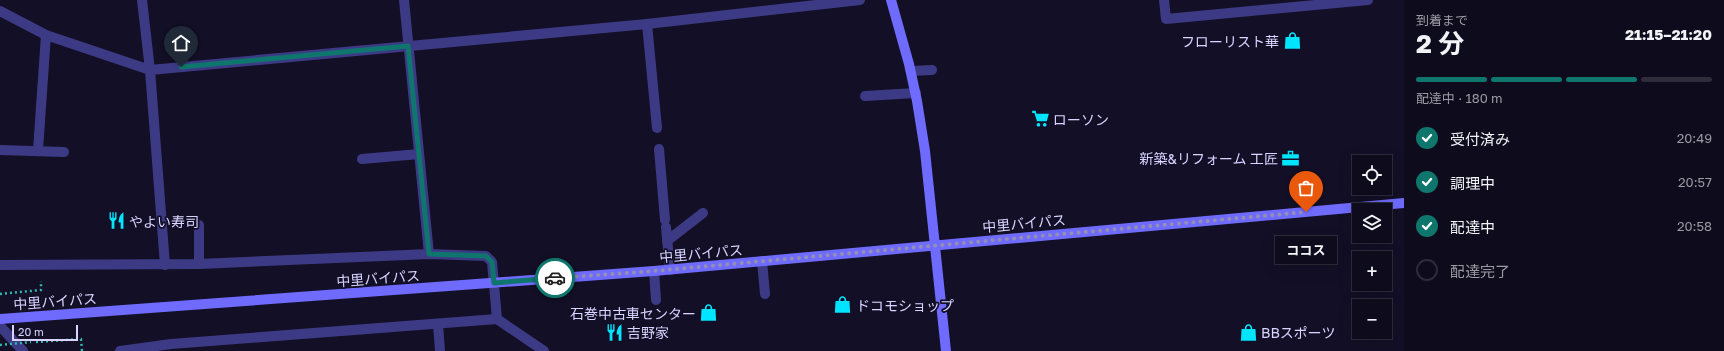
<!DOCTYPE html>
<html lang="ja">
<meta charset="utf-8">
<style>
:root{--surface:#0e0b1c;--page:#1c1929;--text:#f1f3f6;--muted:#9b9ba3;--line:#2e2b3b;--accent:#0f766e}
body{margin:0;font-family:"Golos Text","Noto Sans JP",sans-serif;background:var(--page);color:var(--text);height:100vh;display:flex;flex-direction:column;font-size:15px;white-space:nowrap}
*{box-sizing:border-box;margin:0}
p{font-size:13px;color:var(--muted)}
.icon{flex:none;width:22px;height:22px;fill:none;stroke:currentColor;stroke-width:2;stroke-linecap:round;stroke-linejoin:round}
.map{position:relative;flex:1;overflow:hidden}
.sheet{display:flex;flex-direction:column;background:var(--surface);width:320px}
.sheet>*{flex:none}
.controls{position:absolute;left:1352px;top:155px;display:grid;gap:8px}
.controls a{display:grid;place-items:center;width:40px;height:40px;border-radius:0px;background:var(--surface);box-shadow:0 4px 16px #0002,0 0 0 1px var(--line);font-size:20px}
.scale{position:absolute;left:12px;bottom:10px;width:66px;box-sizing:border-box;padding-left:4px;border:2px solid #d9d4ff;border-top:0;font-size:11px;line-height:14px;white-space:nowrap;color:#d9d4ff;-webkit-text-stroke:3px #130f26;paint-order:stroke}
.pin{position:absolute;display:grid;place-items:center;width:34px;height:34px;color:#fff;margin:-41px -17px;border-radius:50% 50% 50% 0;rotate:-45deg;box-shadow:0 0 4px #0007}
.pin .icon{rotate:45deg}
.courier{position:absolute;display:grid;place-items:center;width:40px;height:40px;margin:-20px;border:3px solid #0f766e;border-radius:50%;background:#fff;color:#222;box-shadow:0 1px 5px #0007}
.bubble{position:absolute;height:28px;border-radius:0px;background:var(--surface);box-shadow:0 4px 16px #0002,0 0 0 1px var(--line);font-size:13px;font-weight:700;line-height:28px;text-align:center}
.headline em{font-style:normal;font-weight:700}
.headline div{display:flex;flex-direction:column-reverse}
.headline{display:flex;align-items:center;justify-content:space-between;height:68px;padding:0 12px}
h1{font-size:26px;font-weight:700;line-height:30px}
.bar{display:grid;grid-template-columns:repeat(4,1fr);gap:6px 4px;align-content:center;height:48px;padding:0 12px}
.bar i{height:5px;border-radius:3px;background:var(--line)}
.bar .current{background:var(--accent)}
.bar p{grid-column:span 4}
ol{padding:0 12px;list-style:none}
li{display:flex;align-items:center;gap:12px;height:44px}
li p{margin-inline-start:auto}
li .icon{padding:4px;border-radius:50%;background:var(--accent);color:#fff;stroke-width:4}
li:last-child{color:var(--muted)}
li i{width:22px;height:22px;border:2px solid var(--line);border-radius:50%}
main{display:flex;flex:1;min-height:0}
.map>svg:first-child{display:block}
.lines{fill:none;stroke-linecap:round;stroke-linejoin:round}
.path{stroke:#2fb8b0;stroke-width:2.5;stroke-dasharray:2 3;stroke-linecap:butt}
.lane{stroke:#3d3a85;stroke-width:10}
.street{stroke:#3d3a85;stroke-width:10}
.secondary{stroke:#6f6bff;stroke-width:10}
.path-bridge{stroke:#2fb8b0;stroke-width:2.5;stroke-dasharray:2 3;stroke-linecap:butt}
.done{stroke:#948fb3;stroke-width:4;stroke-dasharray:0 7.2}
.route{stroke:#0f766e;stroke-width:5}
.labels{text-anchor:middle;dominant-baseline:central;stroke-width:3.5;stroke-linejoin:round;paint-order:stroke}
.poi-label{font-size:14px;fill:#d9d4ff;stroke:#130f26;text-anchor:start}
.street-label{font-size:14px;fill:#d9d4ff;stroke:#130f26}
</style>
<main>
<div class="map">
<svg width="1404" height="351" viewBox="0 0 1404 351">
<rect width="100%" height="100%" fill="#130f26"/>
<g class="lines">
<g class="path">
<polyline points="0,294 41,290 41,281"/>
<polyline points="36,342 81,339 82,351"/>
</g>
<g class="lane">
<polyline points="647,24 657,128"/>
<polyline points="911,71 932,70"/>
<polyline points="865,96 916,93"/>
<polyline points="659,149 665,220"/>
<polyline points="362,159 419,154"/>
<polyline points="199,225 199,264"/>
<polyline points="666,227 670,270"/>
<polyline points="667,241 703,213"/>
<polyline points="762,261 765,294"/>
<polyline points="654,271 656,300"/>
</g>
<g class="street">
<polyline points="142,0 150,70 165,265"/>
<polyline points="404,0 429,254"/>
<polyline points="1164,0 1166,19 1368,0"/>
<polyline points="0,11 46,35 150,70 647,24 860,0"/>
<polyline points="0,150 64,152"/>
<polyline points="38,150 46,35"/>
<polyline points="0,265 199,264 429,254 486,256 492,262 497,319"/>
<polyline points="438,324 440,351"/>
<polyline points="0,326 23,351"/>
<polyline points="120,351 171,344 497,319 544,351"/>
</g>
<g class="secondary">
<polyline points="891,0 909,64 917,101 925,151 946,351"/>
<polyline points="0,319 654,271 1404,203"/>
</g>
<polyline class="path-bridge" points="0,345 31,342"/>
</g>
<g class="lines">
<polyline class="done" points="555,278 654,271 1306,212"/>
<polyline class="route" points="181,67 408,46 429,254 486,256 492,262 494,283 555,278"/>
</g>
<defs>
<symbol id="shop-bare" viewBox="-9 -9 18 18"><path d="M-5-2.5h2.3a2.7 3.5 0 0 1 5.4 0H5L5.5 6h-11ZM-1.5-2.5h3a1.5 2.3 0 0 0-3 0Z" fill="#00e5ff" stroke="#130f26" stroke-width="2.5" paint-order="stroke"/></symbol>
<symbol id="supermarket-bare" viewBox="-9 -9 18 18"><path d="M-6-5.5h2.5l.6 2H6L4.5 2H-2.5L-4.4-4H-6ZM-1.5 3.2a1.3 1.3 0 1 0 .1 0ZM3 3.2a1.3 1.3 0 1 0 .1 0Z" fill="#00e5ff" stroke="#130f26" stroke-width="2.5" paint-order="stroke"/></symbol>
<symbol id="office-bare" viewBox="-9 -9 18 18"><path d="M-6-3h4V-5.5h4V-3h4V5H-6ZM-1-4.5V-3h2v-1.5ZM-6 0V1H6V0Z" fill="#00e5ff" stroke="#130f26" stroke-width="2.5" paint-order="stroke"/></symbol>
<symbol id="restaurant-bare" viewBox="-9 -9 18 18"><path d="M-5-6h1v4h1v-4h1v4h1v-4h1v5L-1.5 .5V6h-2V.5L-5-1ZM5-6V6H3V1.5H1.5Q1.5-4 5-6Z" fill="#00e5ff" stroke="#130f26" stroke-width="2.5" paint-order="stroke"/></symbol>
</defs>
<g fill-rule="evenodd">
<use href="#shop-bare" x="1280" y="28" width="25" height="25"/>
<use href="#supermarket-bare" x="1028" y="106" width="25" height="25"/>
<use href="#office-bare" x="1278" y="146" width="25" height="25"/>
<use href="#restaurant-bare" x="104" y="208" width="25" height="25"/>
<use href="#shop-bare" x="830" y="292" width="25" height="25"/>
<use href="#shop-bare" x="696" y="300" width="25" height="25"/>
<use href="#restaurant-bare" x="602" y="320" width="25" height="25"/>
<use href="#shop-bare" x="1236" y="320" width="25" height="25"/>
</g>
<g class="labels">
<g class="poi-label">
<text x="1279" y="41" text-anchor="end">フローリスト華</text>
<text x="1053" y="119">ローソン</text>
<text x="1278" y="158" text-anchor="end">新築&amp;リフォーム 工匠</text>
<text x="129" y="221">やよい寿司</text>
<text x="856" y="305">ドコモショップ</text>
<text x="696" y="313" text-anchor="end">石巻中古車センター</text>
<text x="627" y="332">吉野家</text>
<text x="1261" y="332">BBスポーツ</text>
</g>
<g class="street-label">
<text transform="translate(1024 223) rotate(-5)">中里バイパス</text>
<text transform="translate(701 253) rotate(-5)">中里バイパス</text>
<text transform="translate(378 278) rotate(-4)">中里バイパス</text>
<text transform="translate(55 301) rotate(-4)">中里バイパス</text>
</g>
</g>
</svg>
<div class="controls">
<a><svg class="icon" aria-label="locate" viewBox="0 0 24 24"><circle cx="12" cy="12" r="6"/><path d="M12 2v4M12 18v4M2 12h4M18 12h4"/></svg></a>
<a><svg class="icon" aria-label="layers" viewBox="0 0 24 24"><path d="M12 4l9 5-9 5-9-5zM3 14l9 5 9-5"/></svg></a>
<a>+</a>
<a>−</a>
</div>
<div class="scale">20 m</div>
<div class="pin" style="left:1306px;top:212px;background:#ea580c"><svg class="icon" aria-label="bag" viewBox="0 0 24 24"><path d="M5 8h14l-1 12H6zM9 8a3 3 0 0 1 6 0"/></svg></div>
<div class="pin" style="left:181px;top:67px;background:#1f2937"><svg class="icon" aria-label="home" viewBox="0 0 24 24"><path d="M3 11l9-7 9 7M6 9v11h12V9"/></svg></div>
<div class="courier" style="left:555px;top:278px"><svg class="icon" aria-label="car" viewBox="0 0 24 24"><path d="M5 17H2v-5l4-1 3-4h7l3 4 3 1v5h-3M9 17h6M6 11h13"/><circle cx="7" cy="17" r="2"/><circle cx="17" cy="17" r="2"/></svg></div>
<div class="bubble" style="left:1275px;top:236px;width:62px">ココス</div>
</div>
<section class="sheet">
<div class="headline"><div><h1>2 分</h1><p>到着まで</p></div><em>21:15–21:20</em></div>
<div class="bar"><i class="current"></i><i class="current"></i><i class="current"></i><i></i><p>配達中 · 180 m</p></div>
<ol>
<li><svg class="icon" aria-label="check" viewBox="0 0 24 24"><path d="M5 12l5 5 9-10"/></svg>受付済み<p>20:49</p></li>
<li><svg class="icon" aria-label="check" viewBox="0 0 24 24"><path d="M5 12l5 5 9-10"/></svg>調理中<p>20:57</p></li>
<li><svg class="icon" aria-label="check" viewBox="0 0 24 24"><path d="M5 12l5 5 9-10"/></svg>配達中<p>20:58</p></li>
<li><i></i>配達完了</li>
</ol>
</section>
</main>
